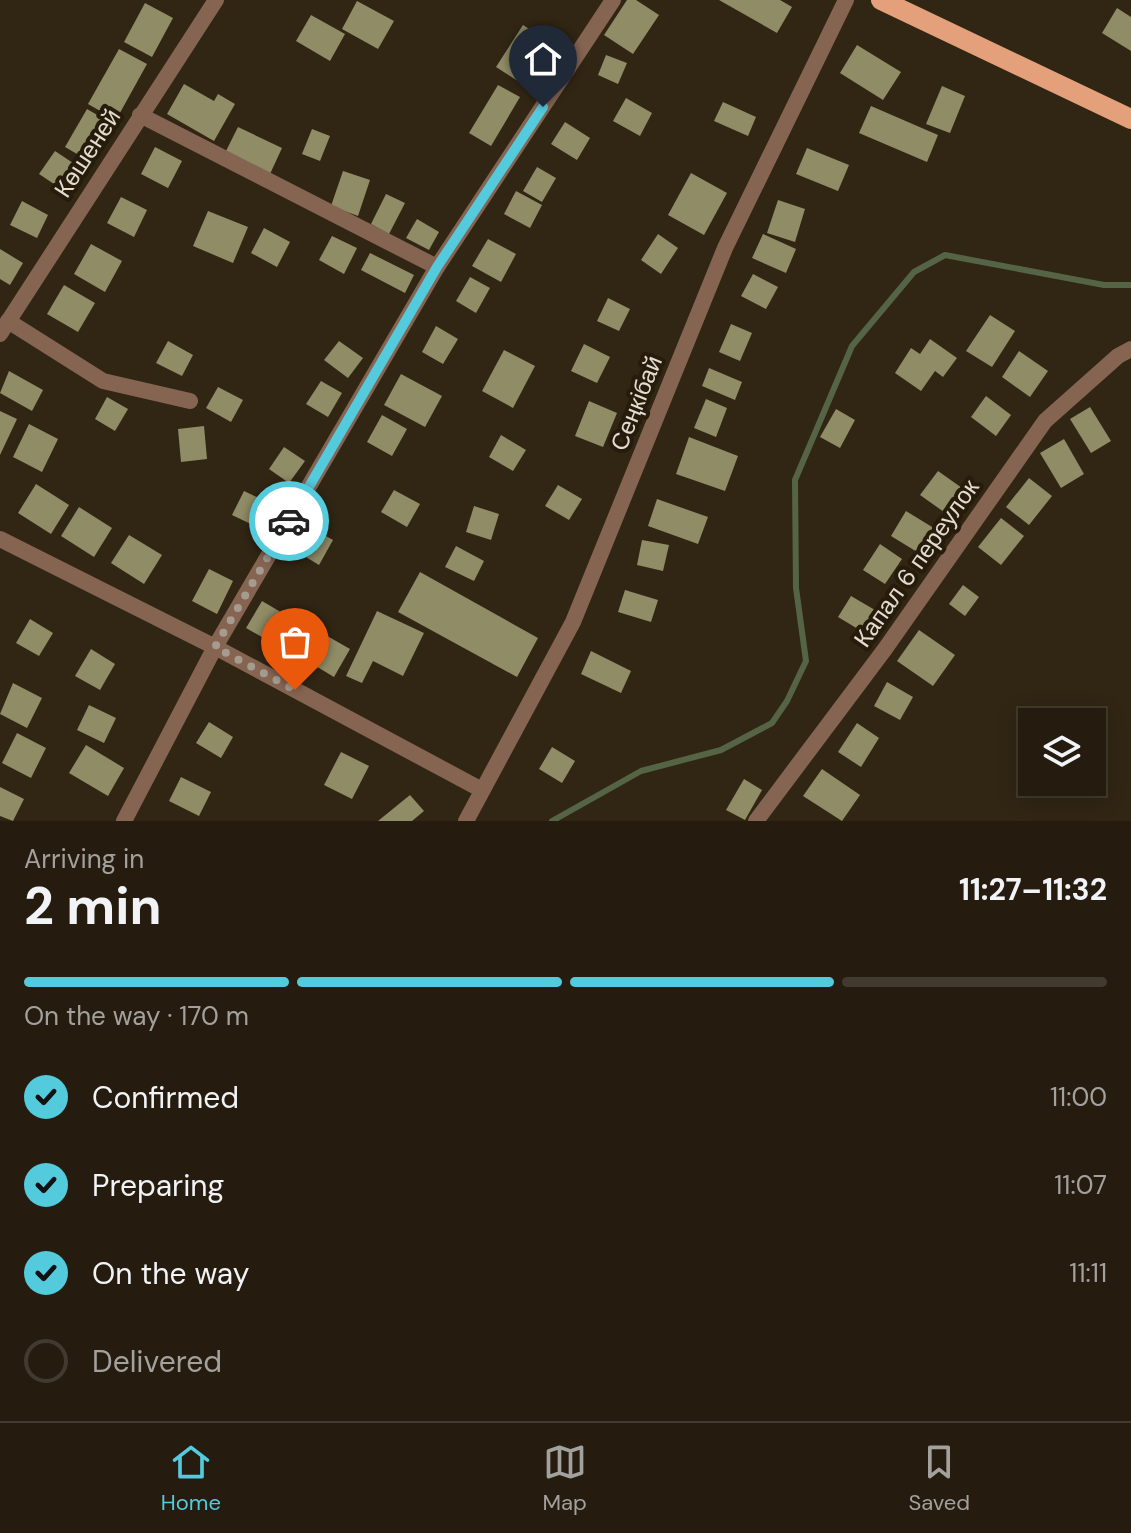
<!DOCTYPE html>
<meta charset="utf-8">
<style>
:root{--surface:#251c0f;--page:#31291d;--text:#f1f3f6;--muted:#a3a19e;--line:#423a2f;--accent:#54cadd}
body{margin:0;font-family:"DM Sans",sans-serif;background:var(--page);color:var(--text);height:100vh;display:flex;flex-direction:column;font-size:30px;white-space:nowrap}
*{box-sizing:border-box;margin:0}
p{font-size:26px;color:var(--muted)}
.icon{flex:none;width:44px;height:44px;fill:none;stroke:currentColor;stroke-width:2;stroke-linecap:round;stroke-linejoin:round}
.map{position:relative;height:821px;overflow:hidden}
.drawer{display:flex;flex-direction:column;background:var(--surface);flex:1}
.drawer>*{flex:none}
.fabs{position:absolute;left:1018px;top:708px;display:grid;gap:16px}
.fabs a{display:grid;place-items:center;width:88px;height:88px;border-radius:0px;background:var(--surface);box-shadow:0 4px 20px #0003,0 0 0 2px var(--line);font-size:40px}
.pin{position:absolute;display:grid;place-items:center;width:68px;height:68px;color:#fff;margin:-82px -34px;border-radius:50% 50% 50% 0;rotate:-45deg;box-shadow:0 0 8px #0007}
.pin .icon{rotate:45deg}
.courier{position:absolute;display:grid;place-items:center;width:80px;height:80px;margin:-40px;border:6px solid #54cadd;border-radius:50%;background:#fff;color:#222;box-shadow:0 2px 10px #0007}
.overview em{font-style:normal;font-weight:700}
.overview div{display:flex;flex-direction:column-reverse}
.overview{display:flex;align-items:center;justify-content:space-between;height:136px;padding:0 24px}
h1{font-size:52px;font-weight:700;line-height:60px}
.bar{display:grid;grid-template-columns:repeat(4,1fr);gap:12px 8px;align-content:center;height:96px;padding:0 24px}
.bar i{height:10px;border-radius:6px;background:var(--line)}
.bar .selected{background:var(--accent)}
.bar p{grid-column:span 4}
ol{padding:0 24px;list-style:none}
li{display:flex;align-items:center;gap:24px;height:88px}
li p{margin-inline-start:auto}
li .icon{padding:8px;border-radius:50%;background:var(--accent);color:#111;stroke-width:4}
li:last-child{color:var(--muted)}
li i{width:44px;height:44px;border:4px solid var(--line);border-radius:50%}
.menu{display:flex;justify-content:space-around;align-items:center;height:112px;border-top:2px solid var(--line);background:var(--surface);font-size:22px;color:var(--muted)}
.menu a{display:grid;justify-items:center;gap:4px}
.menu .selected{color:var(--accent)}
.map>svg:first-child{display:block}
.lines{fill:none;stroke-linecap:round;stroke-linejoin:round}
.stream{stroke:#546444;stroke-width:6}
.building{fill:#908c66}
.minor{stroke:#866452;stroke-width:16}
.tertiary{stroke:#866452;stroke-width:16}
.primary{stroke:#e4a07a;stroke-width:20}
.done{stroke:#a59c8f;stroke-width:8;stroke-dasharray:0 14.4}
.route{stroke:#54cadd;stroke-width:10}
.labels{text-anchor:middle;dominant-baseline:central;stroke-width:8;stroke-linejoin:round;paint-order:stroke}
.street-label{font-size:24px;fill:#e3dcd1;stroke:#271c0b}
</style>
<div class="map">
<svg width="1131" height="821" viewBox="0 0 1131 821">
<rect width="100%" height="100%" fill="#312614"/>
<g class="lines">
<polyline class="stream" points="552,821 641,771 721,750 772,723 787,701 806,661 796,588 795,480 852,346 914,272 945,255 1104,285 1131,285"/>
</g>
<g class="building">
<polygon points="627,0 636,0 659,15 633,54 604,35"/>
<polygon points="719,0 780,0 792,7 777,33"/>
<polygon points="357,1 394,21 378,49 342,29"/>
<polygon points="145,3 173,18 152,57 124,42"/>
<polygon points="1117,8 1131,17 1131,51 1102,33"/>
<polygon points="311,15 345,34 330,61 296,41"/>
<polygon points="523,25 556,46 529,88 496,67"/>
<polygon points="857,45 901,72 883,100 840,73"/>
<polygon points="119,49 147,64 116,120 88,104"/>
<polygon points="606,55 627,63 618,84 598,75"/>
<polygon points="184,84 214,101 218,94 235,104 214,141 167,114"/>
<polygon points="498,85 520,97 491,146 469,133"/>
<polygon points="942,86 965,96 950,133 926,124"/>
<polygon points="626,98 652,113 640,136 613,121"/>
<polygon points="723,102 756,117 748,136 714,121"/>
<polygon points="871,106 938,135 927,162 859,133"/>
<polygon points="87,109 111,123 89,161 65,147"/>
<polygon points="565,122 590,138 577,160 551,144"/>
<polygon points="238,127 282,148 270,174 225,153"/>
<polygon points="312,129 330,136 320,161 302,154"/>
<polygon points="155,147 182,161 168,188 141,174"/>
<polygon points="807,148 849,165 838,191 796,174"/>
<polygon points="55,151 79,167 63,190 39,174"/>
<polygon points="537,167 556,178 542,202 523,191"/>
<polygon points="343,171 370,180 358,216 331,206"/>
<polygon points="691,173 727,193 704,235 668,215"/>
<polygon points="516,191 542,205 530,228 504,214"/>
<polygon points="386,194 405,203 389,234 371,224"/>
<polygon points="121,197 147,210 134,237 107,223"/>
<polygon points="778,200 805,209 795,242 767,233"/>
<polygon points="22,201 48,215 37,238 10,225"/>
<polygon points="208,211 248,227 233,263 193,246"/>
<polygon points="417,219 439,232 429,250 406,238"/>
<polygon points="264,228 290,242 277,267 251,253"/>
<polygon points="658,234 678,248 661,274 641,260"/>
<polygon points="763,234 796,249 786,273 752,258"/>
<polygon points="332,236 357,248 344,274 319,260"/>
<polygon points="488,239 516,254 501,282 472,266"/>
<polygon points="91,244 122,261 105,292 74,274"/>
<polygon points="0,249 23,263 10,285 0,279"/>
<polygon points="370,253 414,275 405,293 361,270"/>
<polygon points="753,274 778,287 766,309 741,296"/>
<polygon points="470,277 490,288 476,313 456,301"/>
<polygon points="64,285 95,303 78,332 47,314"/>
<polygon points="608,298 630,309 619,331 597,321"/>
<polygon points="990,315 1015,331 992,367 966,351"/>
<polygon points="731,324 752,333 740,361 719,352"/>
<polygon points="436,326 458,339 443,364 422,352"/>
<polygon points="930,339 957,358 943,377 935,371 921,391 895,373 911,348 920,354"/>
<polygon points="168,341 193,355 182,376 156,363"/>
<polygon points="339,341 363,358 348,378 324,360"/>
<polygon points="584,344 610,357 597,383 571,371"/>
<polygon points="504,350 535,366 513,408 482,391"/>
<polygon points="1019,351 1048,371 1030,397 1002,377"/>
<polygon points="709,368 742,382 735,400 702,386"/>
<polygon points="9,371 43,390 32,411 0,393"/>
<polygon points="401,374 442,396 425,427 384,405"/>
<polygon points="321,381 342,393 328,417 306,404"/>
<polygon points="218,387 243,400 231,422 206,408"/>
<polygon points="986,396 1011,415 996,436 971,417"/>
<polygon points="107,397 128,409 115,431 95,419"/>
<polygon points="706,399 727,408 716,437 694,428"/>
<polygon points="589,401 617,413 603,447 575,436"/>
<polygon points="1090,407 1111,441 1091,453 1070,419"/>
<polygon points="836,409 855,420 840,448 820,437"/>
<polygon points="0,411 17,419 0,455"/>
<polygon points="382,415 407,429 392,456 367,442"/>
<polygon points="29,424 58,439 42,472 13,457"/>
<polygon points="204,426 207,459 181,462 178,429"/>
<polygon points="501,435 526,450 513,471 489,457"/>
<polygon points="689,437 738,456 725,491 676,474"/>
<polygon points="1064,439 1084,474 1061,488 1040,453"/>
<polygon points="284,447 305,461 289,483 269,469"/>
<polygon points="938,471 962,488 944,512 920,495"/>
<polygon points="1029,478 1052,496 1029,525 1006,507"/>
<polygon points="36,484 69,505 51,534 18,513"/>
<polygon points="558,485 582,499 569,520 545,506"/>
<polygon points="394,490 420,504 407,527 381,512"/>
<polygon points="244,491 275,506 263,530 232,515"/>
<polygon points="657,499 708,517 698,544 648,526"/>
<polygon points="474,506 499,514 491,540 466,532"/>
<polygon points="79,507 112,528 94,557 61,536"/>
<polygon points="906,511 937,530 922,555 891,536"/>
<polygon points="1001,518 1024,536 1001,565 978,547"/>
<polygon points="310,527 333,540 319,565 296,551"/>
<polygon points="129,535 162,555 144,584 111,563"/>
<polygon points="642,540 669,545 663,571 637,565"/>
<polygon points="880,544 902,559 885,584 863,570"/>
<polygon points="456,546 484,561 474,581 445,567"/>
<polygon points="209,569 233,581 217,614 192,601"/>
<polygon points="420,572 538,638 517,677 398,612"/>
<polygon points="963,585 979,597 965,616 949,604"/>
<polygon points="625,590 658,600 651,622 618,612"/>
<polygon points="851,596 880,613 868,635 838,617"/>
<polygon points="262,601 296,621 281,648 246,628"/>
<polygon points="377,611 424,633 403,676 373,661 362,683 346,676"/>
<polygon points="30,619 53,633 39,656 16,643"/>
<polygon points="315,629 350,649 334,677 299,656"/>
<polygon points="919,630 955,655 933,686 897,661"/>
<polygon points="91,649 115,664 100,690 75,676"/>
<polygon points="591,651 631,671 621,693 581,674"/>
<polygon points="887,682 913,697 900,720 874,706"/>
<polygon points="13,683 42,698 27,728 0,714"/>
<polygon points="89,705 116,718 104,743 77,730"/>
<polygon points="209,722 233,737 221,758 196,743"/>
<polygon points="857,723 879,738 861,767 838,752"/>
<polygon points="17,733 46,748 31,778 2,763"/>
<polygon points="86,745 124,768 108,796 69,773"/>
<polygon points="552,747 575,761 562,783 539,769"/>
<polygon points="341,752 369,766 352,799 324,785"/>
<polygon points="822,769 860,795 842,821 803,796"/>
<polygon points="181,777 211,792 199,816 169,801"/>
<polygon points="744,779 762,790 745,820 726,810"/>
<polygon points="0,787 24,799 13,821 0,816"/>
<polygon points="410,795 424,811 412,821 378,821"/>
</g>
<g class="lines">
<g class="minor">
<polyline points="140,115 437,267"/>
<polyline points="8,321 103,381 190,401"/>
<polyline points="0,539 215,647 482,790"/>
<polyline points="124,821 215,647 437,267 613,0"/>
<polyline points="756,821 885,649 1045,421 1118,356 1131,349"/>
</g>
<g class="tertiary">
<polyline points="0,334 216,0"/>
<polyline points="466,821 573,622 725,248 846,0"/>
</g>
<polyline class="primary" points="881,0 1131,119"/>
</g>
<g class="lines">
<polyline class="done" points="289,521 215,647 295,690"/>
<polyline class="route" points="289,521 437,267 543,107"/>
</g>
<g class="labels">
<g class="street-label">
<text transform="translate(87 153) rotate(-57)">Көшеней</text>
<text transform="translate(636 403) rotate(-68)">Сеңкібай</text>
<text transform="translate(916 563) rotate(-55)">Капал 6 переулок</text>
</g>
</g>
</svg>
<div class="fabs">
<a><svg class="icon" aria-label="layers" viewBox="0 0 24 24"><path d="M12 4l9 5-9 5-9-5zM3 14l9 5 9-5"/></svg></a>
</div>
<div class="pin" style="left:295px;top:690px;background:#ea580c"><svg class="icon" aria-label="bag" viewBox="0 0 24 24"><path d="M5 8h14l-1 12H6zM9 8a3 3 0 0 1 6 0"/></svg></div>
<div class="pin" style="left:543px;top:107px;background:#1f2937"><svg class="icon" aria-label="home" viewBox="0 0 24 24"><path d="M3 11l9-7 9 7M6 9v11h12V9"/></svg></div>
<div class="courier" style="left:289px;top:521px"><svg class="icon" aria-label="car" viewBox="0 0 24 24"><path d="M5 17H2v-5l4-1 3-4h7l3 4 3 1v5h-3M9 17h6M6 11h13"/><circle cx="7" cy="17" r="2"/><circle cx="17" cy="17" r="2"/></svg></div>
</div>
<section class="drawer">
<div class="overview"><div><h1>2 min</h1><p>Arriving in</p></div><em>11:27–11:32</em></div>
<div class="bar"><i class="selected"></i><i class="selected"></i><i class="selected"></i><i></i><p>On the way · 170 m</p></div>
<ol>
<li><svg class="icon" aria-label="check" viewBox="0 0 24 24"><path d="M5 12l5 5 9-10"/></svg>Confirmed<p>11:00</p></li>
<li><svg class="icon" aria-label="check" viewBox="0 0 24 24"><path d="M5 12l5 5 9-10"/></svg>Preparing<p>11:07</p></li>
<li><svg class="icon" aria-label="check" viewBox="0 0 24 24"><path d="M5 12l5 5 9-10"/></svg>On the way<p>11:11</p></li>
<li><i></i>Delivered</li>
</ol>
</section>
<nav class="menu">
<a class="selected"><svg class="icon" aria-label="home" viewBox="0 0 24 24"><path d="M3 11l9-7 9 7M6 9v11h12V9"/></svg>Home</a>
<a><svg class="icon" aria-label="map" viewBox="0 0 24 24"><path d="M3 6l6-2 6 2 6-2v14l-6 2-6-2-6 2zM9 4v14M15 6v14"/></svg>Map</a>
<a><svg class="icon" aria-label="saved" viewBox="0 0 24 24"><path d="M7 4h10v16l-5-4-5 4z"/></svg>Saved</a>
</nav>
